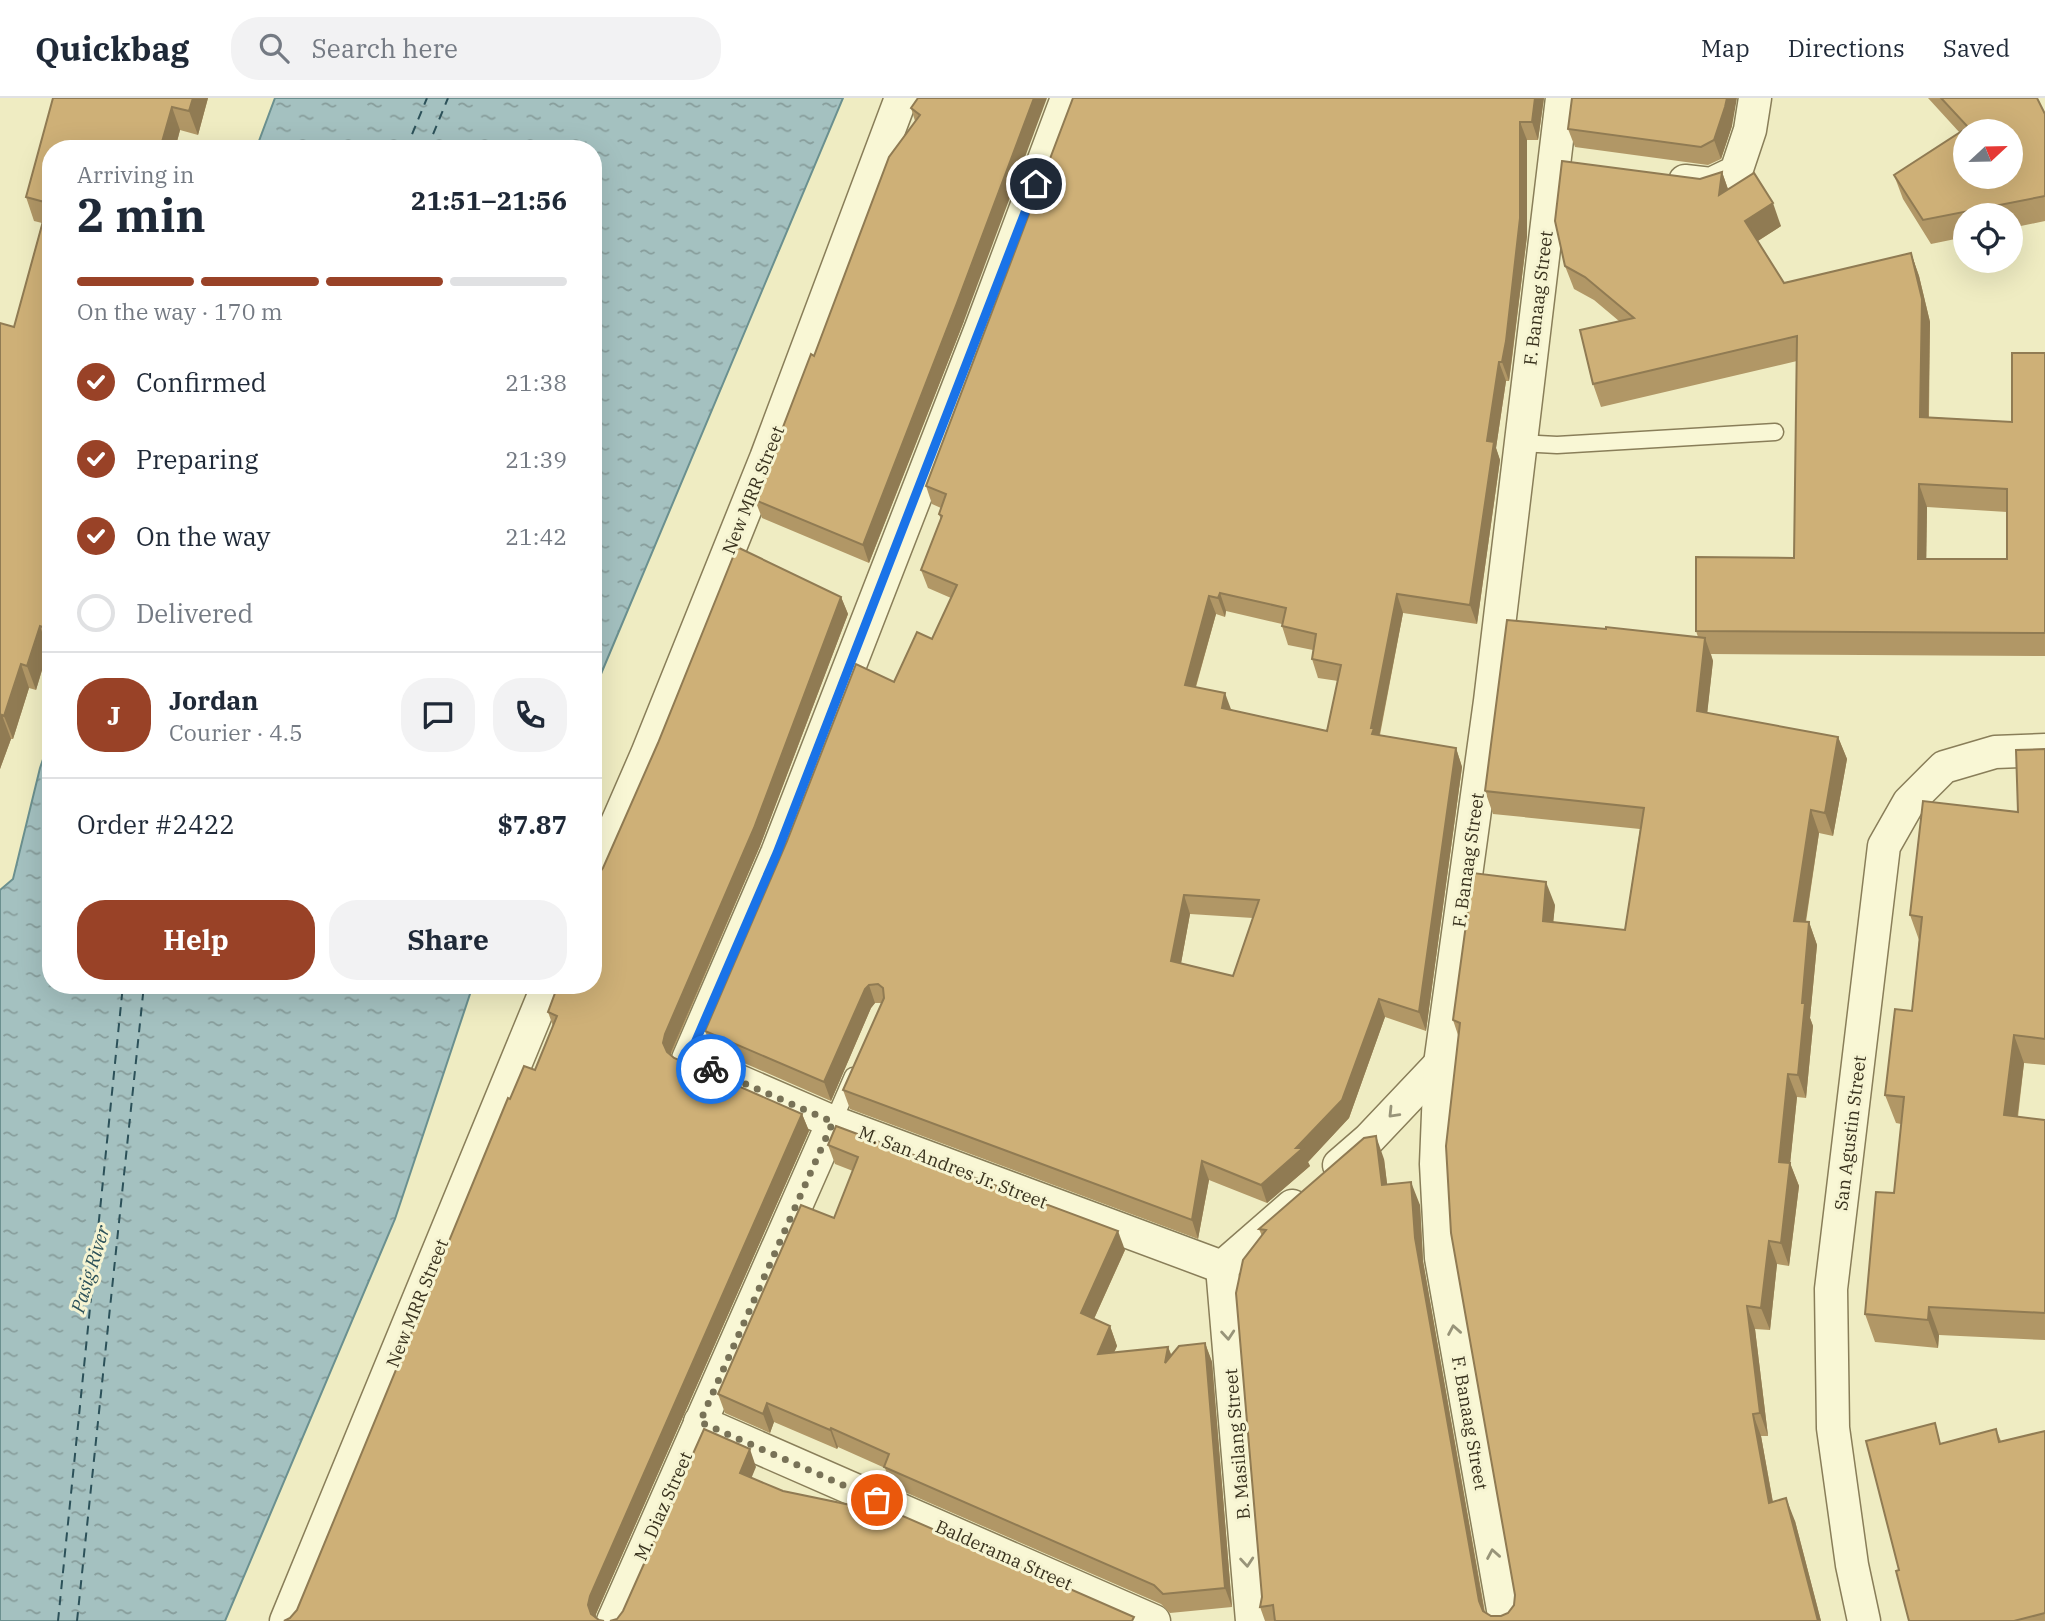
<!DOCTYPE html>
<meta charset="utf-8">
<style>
:root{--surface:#fff;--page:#f2f2f3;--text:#1f2937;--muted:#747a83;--line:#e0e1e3;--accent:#994227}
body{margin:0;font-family:"IBM Plex Serif",serif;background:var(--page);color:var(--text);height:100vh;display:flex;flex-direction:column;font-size:26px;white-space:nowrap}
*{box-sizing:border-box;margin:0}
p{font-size:23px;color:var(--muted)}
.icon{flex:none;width:38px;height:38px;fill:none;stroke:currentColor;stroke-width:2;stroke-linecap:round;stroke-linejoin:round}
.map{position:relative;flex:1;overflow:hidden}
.side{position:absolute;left:42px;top:42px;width:560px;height:854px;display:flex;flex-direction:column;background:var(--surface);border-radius:28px;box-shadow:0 7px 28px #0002}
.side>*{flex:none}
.needle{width:46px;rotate:68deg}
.tools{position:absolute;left:1953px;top:21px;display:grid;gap:14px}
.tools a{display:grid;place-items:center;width:70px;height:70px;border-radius:50%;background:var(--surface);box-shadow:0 7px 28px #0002;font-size:35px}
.pin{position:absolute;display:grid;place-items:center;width:60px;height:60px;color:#fff;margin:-30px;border:4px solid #fff;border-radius:50%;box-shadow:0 2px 7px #0007}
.courier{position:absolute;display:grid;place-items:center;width:70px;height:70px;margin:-35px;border:5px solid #1a73e8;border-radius:50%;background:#fff;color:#222;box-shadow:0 2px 9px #0007}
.overview em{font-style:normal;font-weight:700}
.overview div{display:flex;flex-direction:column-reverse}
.overview{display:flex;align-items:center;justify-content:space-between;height:119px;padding:0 35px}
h1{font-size:46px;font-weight:700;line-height:52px}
.bar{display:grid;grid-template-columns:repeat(4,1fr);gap:10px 7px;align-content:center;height:84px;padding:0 35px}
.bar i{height:9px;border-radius:5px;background:var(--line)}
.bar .current{background:var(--accent)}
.bar p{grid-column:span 4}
.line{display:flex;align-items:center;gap:18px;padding:0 35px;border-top:2px solid var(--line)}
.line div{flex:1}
.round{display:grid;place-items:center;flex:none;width:74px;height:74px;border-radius:28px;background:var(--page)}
ol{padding:0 35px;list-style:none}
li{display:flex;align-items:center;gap:21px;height:77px}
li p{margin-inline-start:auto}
li .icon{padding:7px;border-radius:50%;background:var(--accent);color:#fff;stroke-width:4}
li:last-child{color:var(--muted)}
li i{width:38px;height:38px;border:4px solid var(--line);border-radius:50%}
.action{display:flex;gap:14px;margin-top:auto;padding:14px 35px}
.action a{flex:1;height:80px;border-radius:28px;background:var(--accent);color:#fff;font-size:28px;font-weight:700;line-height:80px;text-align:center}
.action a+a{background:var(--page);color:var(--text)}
header{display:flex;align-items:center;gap:42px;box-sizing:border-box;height:98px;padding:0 35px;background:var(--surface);border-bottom:2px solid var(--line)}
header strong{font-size:33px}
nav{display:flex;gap:38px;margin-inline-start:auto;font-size:24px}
.search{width:490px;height:63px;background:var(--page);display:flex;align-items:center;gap:18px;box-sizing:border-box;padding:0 24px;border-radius:28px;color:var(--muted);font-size:26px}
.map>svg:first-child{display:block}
.water{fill:url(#water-ripples);stroke:#6b908f;stroke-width:2}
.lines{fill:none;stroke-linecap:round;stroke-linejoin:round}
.ferry{stroke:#2c5159;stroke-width:2;stroke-dasharray:9 7;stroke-linecap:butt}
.lane-casing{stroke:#897e59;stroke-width:19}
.street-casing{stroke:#897e59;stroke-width:35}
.lane{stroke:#f9f7d5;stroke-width:16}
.street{stroke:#f9f7d5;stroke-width:32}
.wall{fill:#b19766;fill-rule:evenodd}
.shaded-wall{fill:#907b53}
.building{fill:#ceb077;stroke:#907b53;stroke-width:2;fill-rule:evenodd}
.oneway{stroke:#989479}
.done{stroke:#787257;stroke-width:7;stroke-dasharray:0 12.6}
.route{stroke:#1a73e8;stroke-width:9}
.labels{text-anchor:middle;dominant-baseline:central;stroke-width:6;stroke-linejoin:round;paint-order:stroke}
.street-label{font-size:18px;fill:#38311d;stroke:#f6f4d2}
.water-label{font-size:19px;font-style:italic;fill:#2c5159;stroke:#f6f4d2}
</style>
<header>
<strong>Quickbag</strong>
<div class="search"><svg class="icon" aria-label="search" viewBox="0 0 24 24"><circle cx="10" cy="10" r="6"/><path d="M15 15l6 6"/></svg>Search here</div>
<nav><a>Map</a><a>Directions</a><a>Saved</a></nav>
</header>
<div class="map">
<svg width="2045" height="1523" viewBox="0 0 2045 1523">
<defs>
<pattern id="water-ripples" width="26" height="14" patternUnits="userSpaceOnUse" patternTransform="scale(1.75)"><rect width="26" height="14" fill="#a4c1c0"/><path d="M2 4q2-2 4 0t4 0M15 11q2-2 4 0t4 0" fill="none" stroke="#879d9b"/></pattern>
</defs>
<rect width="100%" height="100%" fill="#efecc2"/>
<g class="water">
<polygon points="275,0 843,0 593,595 593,51 256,51"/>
<polygon points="51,638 51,887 473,887 395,1121 225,1523 0,1523 0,792 13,781 40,670"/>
</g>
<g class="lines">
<g class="ferry">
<polyline points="406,51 427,0"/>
<polyline points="427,51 448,0"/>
<polyline points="58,1523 123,887"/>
<polyline points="77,1523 144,887"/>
</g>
<defs>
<g id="lane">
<polyline points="1521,345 1557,347 1775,334"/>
<polyline points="833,1024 853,978"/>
</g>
<g id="street">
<polyline points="1067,0 981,230 777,755 688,961 833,1024 1222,1169"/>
<polyline points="1685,83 1711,86 1736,74 1750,32 1755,0"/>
<polyline points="593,780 647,656 766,360 901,0"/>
<polyline points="1339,1067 1369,1041 1440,966"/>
<polyline points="1222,1169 1252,1523"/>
<polyline points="1222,1169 1292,1108"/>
<polyline points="700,1324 1154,1523"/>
<polyline points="286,1523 548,887"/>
<polyline points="613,1523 833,1024"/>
<polyline points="1505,1523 1441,1160 1436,1066 1440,966 1490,603 1562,0"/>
<polyline points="1864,1523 1852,1467 1833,1330 1831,1191 1884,748 1909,704 1944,669 1995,654 2045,652"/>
</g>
</defs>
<use href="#lane" class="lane-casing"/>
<use href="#street" class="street-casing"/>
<use href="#lane" class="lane"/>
<use href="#street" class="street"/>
</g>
<g class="wall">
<polygon points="53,0 208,0 198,37 180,32 175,51 51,51 51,552 48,552 36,592 29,590 13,641 11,641 0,671 0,225 14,229 42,125 34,123 26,99"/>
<polygon points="918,0 964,223 869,465 762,420 755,402 814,258 915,23 911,10"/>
<path d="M1544,0L1538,42H1527V138L1512,261L1509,283H1506L1496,350L1500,362L1477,526L1403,515L1380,637L1456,650L1462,669L1426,933L1385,919L1349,1020L1308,1064L1310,1068L1267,1105L1209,1082L1198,1141L850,1011L843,992L882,905H875L871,910L831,1003L712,951L705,933L894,584L932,541L951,500L928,490L921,472L941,422L939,416L941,410L932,406L926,388ZM1226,513L1282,526V528L1288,547L1313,552L1312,561L1318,580L1338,583L1327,633L1232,612L1196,589L1216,516L1225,519ZM1190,816L1253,820L1233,878L1181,865Z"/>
<polygon points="1928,0 2037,0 2045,16 2045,123 2011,130 2011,117 1965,117 1965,139 1931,146 1903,101 1894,77 1960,35"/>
<polygon points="1732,28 1721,61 1708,67 1575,49 1568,31"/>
<path d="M1722,74L1728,91L1781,128L1758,143L1784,185L1911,155L1919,178L1930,224L1929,319L2012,324L2045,255V558L1711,556L1713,563L1707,615L1838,639L1847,661L1833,738L1819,735L1806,824H1809L1817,847L1810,920L1813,928L1806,1000L1797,999L1790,1065L1799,1088L1789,1168L1777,1166L1770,1232L1755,1231L1768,1338H1761L1773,1404L1795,1423L1821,1523H1265L1260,1509L1262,1499V1138L1259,1131L1384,1061L1387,1086L1420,1107L1423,1163L1485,1514L1491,1518H1501L1508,1515L1514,1507L1515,1497L1458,937L1453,922L1555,807L1553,825L1625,832L1640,731L1493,716L1485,693L1698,539L1696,533L1794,460L1797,263L1601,309L1593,286L1619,223L1594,202L1574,191L1565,168L1700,81ZM1927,409L2007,414V461H1926Z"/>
<polygon points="841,499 848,516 760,748 671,957 674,960 802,1016 809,1033 596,1516 596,1519 290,1520 297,1512 510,1001 535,972 553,928 548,914 593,887 597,778"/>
<polygon points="2045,651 2045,967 2024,965 2018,1019 2045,1022 2045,1242 1939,1237 1938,1250 1875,1244 1865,1216 1894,1095 1901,1026 1896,1025 1885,997 1912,913 1919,842 1910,817 2018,714"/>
<polygon points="828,1047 1125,1152 1094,1221 1110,1228 1117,1248 1114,1254 1168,1249 1172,1258 1205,1245 1212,1264 1232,1509 1170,1515 1161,1506 891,1388 885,1370 838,1349 837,1351 774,1324 770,1335 725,1315 718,1296 834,1120 853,1073 835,1066"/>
<polygon points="1996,1331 2001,1343 2045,1333 2045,1523 1909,1523 1899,1472 1942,1345"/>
</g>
<g class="shaded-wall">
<polygon points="193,0 208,0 198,37 189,13"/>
<polygon points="1034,0 1047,0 964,223 869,465 863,447"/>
<polygon points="1535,0 1544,0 1538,42 1532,24"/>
<polygon points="1727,0 1737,0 1732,28 1721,61 1714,42"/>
<polygon points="172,9 180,32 175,51 160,51"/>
<polygon points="1520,24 1527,42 1527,138 1509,283 1502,264"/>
<polygon points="1722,74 1730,97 1719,97"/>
<polygon points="1773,105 1781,128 1753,146 1745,123"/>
<polygon points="1911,155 1919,178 1930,224 1928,342 1920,319"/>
<polygon points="1499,264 1506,283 1496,350 1500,362 1477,526 1470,507 1487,343"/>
<polygon points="1919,386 1927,409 1926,484 1918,461"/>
<polygon points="1220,495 1226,513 1225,519 1218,500"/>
<polygon points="1397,496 1403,515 1378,644 1379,654 1371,630"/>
<polygon points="1209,498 1216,516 1191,605 1185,587"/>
<polygon points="841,499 848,516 760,748 671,954 670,962 663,945 665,936"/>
<polygon points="51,507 51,546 45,530"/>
<polygon points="40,528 48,552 36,592 27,568"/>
<polygon points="1705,540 1713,563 1705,635 1697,613"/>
<polygon points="21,566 29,590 13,641 4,618"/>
<polygon points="1225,595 1232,614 1222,610"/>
<polygon points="2,617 11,641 0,671 0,623"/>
<polygon points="1838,639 1847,661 1833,738 1825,715"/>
<polygon points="1456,650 1462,669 1426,933 1419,914"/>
<polygon points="1811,712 1819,735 1802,846 1794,823"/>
<polygon points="1546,784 1555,807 1551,846 1543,823"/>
<polygon points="1184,797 1190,816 1178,882 1171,863"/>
<polygon points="1809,824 1817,847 1810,920 1813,928 1806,1000 1798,977 1802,905"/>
<polygon points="869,887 875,905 871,910 831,1003 824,984 865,891"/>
<polygon points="1379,901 1385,919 1349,1020 1308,1064 1310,1068 1267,1105 1261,1087 1296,1050"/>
<polygon points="2014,937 2024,965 2014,1045 2004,1017"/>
<polygon points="1788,976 1797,999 1788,1086 1779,1064"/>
<polygon points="802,1016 809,1033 596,1516 595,1523 588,1507 590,1498"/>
<polygon points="1376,1038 1384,1061 1390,1109 1382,1087"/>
<polygon points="1202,1063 1209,1082 1198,1141 1192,1122"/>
<polygon points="1790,1065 1799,1088 1789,1168 1781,1145"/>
<polygon points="1411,1084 1420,1107 1423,1163 1486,1523 1479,1503 1415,1140"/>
<polygon points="1118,1133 1125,1152 1088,1234 1081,1215"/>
<polygon points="1769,1143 1777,1166 1770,1232 1761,1210"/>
<polygon points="1747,1208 1755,1231 1768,1338 1760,1315"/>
<polygon points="1929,1209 1939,1237 1938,1250 1928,1222"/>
<polygon points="1110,1228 1117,1248 1105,1275 1098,1256"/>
<polygon points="1205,1245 1212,1264 1232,1509 1225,1490"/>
<polygon points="1168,1249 1175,1268 1165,1265"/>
<polygon points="767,1305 774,1324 770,1335 763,1316"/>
<polygon points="1753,1316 1761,1338 1777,1428 1769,1405"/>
<polygon points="831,1330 838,1349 837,1351 830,1332"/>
<polygon points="750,1351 756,1369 746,1393 740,1375"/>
<polygon points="1786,1400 1795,1423 1821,1523 1818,1523"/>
</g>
<g class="building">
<polygon points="53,0 193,0 189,13 172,9 160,51 51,51 51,507 45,530 40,528 27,568 21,566 4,618 2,617 0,623 0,225 14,229 48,105 26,99"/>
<polygon points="918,0 1034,0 957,205 863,447 755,402 811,256 814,258 889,59 920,17 911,10"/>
<path d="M1073,0H1535L1532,24H1520V120L1506,243L1502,264H1499L1487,343L1494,344L1470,507L1397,496L1371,630H1374L1372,636L1456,650L1419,914L1379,901L1342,1002L1296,1050H1303L1261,1087L1202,1063L1192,1122L843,992L884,900L883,890L878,886L869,887L865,891L824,984L705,933L787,743L856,566L894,584L917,534L932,541L957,487L921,472L942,418L939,416L946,396L926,388ZM1220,495L1286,510L1282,528L1316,536L1312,561L1341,567L1327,633L1222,610L1225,595L1185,587L1209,498L1218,500ZM1184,797L1259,802L1233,878L1171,863Z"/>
<polygon points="1572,0 1727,0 1725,9 1714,42 1701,49 1568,31"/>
<path d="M1941,0H2037L2045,16V98L1923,122L1894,77L1968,29ZM1965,33H2011V79H1965Z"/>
<path d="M1562,63L1700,81L1722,74L1719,97L1754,75L1773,105L1745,123L1784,185L1911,155L1922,201L1920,319L2012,324V255H2045V535L1696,533V459L1794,460L1797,238L1593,286L1580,232L1634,220L1585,179L1565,168L1555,123ZM1919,386L2007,391V461H1918Z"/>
<polygon points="737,449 841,499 754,730 665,936 663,945 667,954 674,960 802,1016 590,1498 588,1507 591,1516 599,1522 604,1523 284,1523 290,1520 297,1512 508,1000 510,1001 524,968 535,972 557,918 548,914 558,887 593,887 593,778 597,778 603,770 658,645"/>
<polygon points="1507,522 1606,531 1606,529 1705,540 1697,613 1838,639 1825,715 1811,712 1794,823 1809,824 1802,905 1805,905 1798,977 1788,976 1779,1064 1790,1065 1781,1145 1769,1143 1761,1210 1747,1208 1760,1315 1753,1316 1769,1405 1786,1400 1818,1523 1275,1523 1273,1507 1260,1509 1262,1499 1236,1195 1243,1162 1266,1132 1259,1131 1364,1040 1376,1038 1382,1087 1411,1084 1415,1140 1479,1503 1483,1513 1491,1518 1501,1518 1508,1515 1514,1507 1515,1497 1451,1135 1446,1048 1460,925 1453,922 1473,775 1546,784 1543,823 1625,832 1644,710 1485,693"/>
<polygon points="2045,651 2045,941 2014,937 2004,1017 2045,1022 2045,1215 1929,1209 1928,1222 1865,1216 1876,1094 1894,1095 1904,999 1885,997 1895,911 1912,913 1922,819 1910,817 1923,703 2018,714 2016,652"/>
<polygon points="836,1028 1118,1133 1081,1215 1110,1228 1098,1256 1168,1249 1165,1265 1179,1248 1205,1245 1225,1490 1163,1496 1154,1487 884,1369 889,1356 831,1330 830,1332 767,1305 763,1316 718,1296 801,1107 834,1120 858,1059 828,1047"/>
<polygon points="1935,1325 1940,1346 1996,1331 1999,1344 2045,1333 2045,1515 2014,1523 1909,1523 1896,1473 1899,1472 1866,1343"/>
<polygon points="704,1331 750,1351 740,1375 783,1393 870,1411 873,1405 1134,1519 1132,1523 610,1523 617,1521 623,1513"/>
</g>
<defs><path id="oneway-chevron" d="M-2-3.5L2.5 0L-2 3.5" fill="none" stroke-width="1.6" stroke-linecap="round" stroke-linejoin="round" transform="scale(1.75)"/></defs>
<g class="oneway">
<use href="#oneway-chevron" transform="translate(1393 1015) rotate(134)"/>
<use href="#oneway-chevron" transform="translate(1454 1232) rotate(-100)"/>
<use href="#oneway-chevron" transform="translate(1228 1237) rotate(85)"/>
<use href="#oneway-chevron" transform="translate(1493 1456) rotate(-100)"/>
<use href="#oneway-chevron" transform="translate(1247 1464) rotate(85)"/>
</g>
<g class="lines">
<polyline class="done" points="711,971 833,1024 700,1324 877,1402"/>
<polyline class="route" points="711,971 688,961 777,755 1036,86"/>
</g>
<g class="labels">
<g class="street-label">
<text transform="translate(1538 200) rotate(-83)">F. Banaag Street</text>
<text transform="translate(753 392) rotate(-68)">New MRR Street</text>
<text transform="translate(1468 762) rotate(-82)">F. Banaag Street</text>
<text transform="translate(1850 1035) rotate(-83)">San Agustin Street</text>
<text transform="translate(953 1069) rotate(21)">M. San Andres Jr. Street</text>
<text transform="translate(417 1205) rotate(-68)">New MRR Street</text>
<text transform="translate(1470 1325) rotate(80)">F. Banaag Street</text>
<text transform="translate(1237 1346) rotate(-95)">B. Masilang Street</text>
<text transform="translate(663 1408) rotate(-66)">M. Diaz Street</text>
<text transform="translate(1004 1457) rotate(24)">Balderama Street</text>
</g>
<g class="water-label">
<text transform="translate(90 1171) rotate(-73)">Pasig River</text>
</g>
</g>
</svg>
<div class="tools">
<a><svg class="needle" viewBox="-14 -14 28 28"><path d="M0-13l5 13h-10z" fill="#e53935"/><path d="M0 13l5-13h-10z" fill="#747a83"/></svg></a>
<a><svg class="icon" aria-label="locate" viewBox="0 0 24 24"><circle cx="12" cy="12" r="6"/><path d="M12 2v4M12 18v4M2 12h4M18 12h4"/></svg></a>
</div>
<div class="pin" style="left:877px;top:1402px;background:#ea580c"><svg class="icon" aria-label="bag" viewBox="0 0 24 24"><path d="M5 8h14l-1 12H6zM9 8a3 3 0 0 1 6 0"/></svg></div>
<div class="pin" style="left:1036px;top:86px;background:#1f2937"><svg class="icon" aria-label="home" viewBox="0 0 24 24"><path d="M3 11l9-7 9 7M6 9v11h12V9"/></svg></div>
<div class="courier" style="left:711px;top:971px"><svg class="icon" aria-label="bike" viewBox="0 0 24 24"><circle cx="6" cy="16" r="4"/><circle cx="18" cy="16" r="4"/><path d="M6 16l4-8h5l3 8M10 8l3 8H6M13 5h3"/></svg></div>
<section class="side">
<div class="overview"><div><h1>2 min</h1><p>Arriving in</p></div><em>21:51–21:56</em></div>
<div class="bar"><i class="current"></i><i class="current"></i><i class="current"></i><i></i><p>On the way · 170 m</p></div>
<ol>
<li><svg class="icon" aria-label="check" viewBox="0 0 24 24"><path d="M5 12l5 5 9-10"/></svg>Confirmed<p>21:38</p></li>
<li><svg class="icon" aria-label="check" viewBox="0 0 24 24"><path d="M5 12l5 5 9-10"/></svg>Preparing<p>21:39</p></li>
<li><svg class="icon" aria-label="check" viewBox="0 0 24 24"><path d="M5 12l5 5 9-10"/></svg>On the way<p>21:42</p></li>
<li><i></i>Delivered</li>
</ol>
<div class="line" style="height:126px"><b class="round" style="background:var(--accent);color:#fff">J</b><div><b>Jordan</b><p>Courier · 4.5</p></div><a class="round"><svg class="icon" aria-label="chat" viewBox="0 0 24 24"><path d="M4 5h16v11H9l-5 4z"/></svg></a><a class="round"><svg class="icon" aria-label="phone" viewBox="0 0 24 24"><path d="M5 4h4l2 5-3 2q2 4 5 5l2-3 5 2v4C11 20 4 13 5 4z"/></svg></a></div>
<div class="line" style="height:91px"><div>Order #2422</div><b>$7.87</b></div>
<div class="action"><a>Help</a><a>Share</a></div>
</section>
</div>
